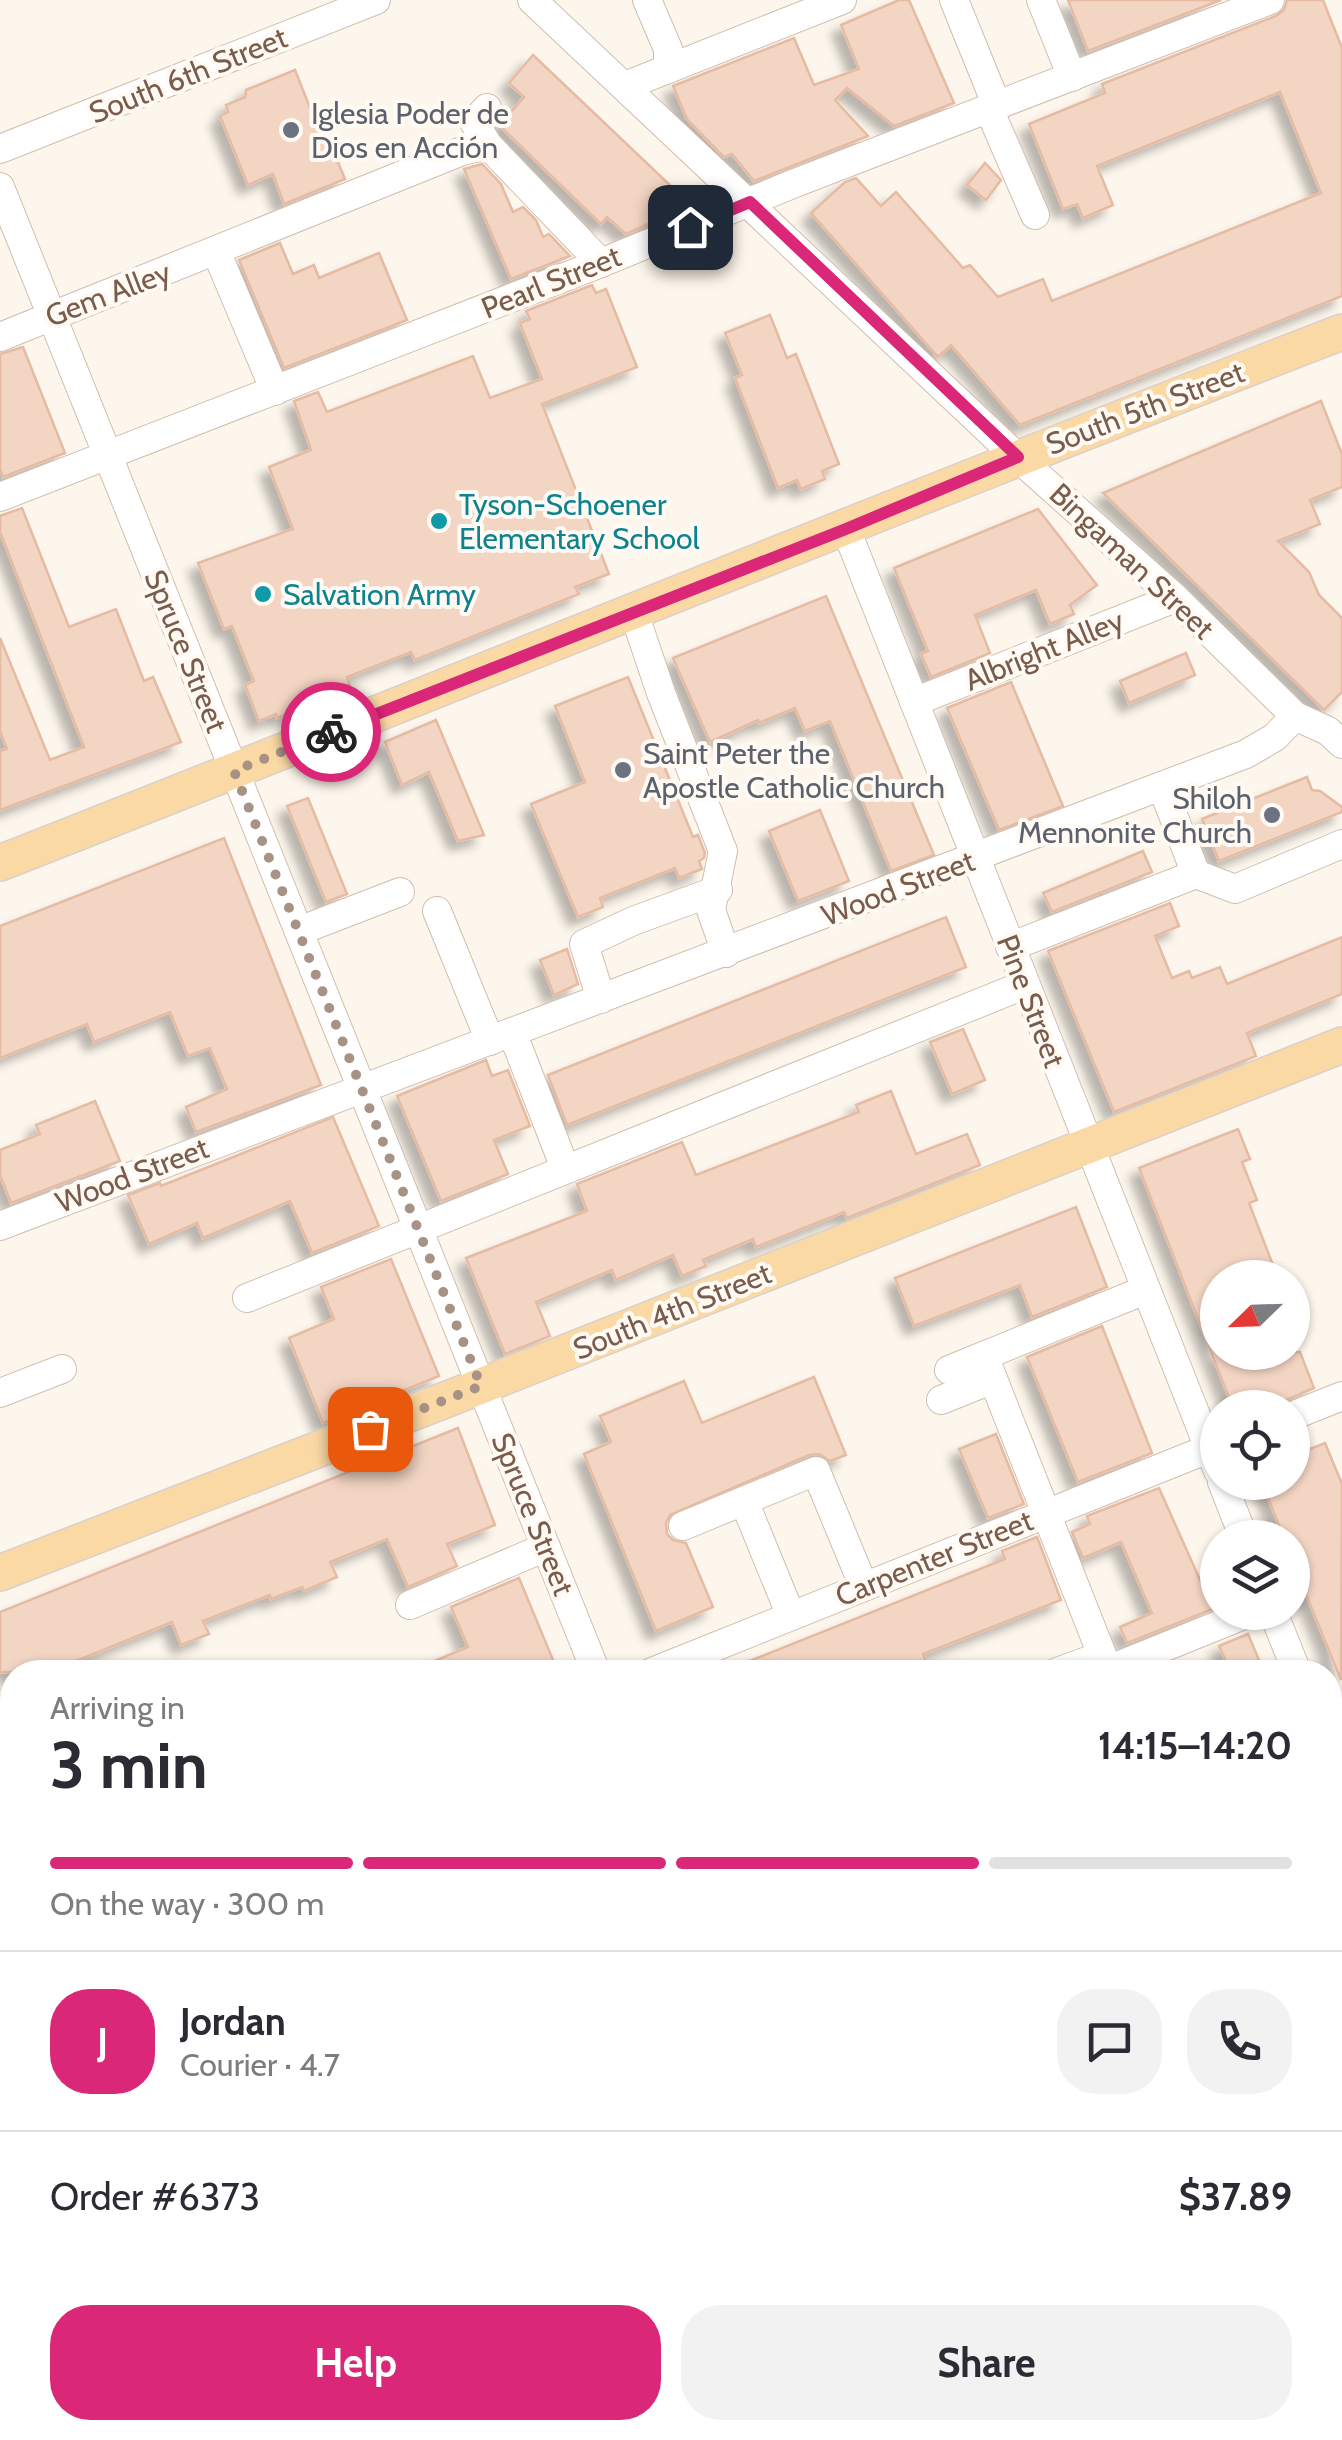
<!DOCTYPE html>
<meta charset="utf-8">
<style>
:root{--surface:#fff;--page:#f2f2f3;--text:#2b2b33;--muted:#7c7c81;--line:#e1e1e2;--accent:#db2777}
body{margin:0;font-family:Cabin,sans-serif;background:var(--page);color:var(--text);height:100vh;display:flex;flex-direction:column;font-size:38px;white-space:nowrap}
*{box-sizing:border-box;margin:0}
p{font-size:32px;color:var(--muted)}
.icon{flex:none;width:55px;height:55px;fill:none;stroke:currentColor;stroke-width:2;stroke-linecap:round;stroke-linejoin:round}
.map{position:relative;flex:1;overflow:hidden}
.drawer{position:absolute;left:0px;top:1660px;width:1342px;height:780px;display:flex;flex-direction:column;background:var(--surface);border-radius:40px 40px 0 0;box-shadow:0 2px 8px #0004}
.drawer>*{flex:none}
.needle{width:65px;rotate:247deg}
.tools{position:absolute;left:1200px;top:1260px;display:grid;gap:20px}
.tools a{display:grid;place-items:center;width:110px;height:110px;border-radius:50%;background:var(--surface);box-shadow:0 2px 8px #0004;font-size:50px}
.pin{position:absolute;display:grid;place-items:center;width:85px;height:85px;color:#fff;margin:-42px;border-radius:20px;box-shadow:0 5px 15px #0006}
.courier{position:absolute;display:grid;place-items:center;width:100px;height:100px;margin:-50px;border:8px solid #db2777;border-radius:50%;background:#fff;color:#222;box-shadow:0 2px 12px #0007}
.overview em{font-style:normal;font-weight:800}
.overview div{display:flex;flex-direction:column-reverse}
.overview{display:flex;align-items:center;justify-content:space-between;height:170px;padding:0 50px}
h1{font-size:65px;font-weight:800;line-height:75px}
.bar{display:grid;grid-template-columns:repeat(4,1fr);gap:15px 10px;align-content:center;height:120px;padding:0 50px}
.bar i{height:12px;border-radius:8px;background:var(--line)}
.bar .selected{background:var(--accent)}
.bar p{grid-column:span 4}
.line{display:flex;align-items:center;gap:25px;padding:0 50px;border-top:2px solid var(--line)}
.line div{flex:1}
.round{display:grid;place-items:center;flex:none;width:105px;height:105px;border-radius:40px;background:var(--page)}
.primary-button{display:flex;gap:20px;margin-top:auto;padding:20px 50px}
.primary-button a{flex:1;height:115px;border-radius:40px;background:var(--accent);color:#fff;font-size:40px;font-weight:800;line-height:115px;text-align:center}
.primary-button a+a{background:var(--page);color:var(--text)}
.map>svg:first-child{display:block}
.industrial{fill:#efe9e4}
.green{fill:#d8ecc9}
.building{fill:#f3d5c3;stroke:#e6bba3;stroke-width:2.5;filter:url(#shadow)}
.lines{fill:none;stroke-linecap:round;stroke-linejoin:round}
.minor-casing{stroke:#d1beb0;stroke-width:30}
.major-casing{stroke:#dad1cd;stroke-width:38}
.minor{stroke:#fff;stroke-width:28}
.major{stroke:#fbd9a5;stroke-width:35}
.done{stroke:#a89285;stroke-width:10;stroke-dasharray:0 18}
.route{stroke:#db2777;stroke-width:12}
.worship-dot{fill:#6b7280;stroke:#fffaf3;stroke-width:4}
.culture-dot{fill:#0f9aa8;stroke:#fffaf3;stroke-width:4}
.labels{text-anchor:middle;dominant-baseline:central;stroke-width:8;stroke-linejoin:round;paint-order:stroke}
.street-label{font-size:30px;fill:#7a5c4d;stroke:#fffaf3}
.worship-label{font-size:30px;fill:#5b616d;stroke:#fffaf3;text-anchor:start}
.culture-label{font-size:30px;fill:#0d838f;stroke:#fffaf3;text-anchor:start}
</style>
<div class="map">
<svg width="1342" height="2440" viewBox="0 0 1342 2440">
<defs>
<filter id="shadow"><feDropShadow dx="-9" dy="9" stdDeviation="5" flood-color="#0004"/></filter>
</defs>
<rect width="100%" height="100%" fill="#fdf6ec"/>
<polygon class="industrial" points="196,2428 862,2428 867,2440 201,2440"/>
<g class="green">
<polygon points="1342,1766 1342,2420 1330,2424 1330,1770"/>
<polygon points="862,2428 1322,2428 1291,2440 867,2440"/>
</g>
<g class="building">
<polygon points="899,0 909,0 954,103 894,126 847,88 835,100 868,136 754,181 732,154 724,157 687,119 673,86 794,38 814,85 859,69 841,25"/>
<polygon points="1068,0 1221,0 1088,51"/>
<polygon points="1287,0 1323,0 1342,48 1342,296 1020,425 951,345 938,357 811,213 845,182 856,178 881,206 896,192 963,268 970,265 998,297 1043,279 1052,301 1321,193 1280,92 1097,166 1113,205 1083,218 1077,204 1063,209 1029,124 1105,93 1102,84 1276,16 1284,10"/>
<polygon points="533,55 691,205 626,234 607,217 601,224 499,125 524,97 509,83"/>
<polygon points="295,70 326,148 331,145 345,179 284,204 273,174 248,185 220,116 228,112 226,105 245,97 246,90"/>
<polygon points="985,163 1001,180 986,200 967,185"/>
<polygon points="482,164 501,184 513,212 523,207 536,220 543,237 549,234 570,256 511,279 464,169"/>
<polygon points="280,243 293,274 314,265 319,278 379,253 407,320 284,368 239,260"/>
<polygon points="592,285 596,293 606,289 637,367 542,404 609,574 575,587 579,594 415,660 411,652 347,677 351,689 277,718 276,714 259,721 245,685 254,681 232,626 224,629 198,563 293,529 269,467 311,450 294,401 318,392 327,412 473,356 490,398 542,379 520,323 530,319 526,311"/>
<polygon points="770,315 787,358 796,354 839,464 822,471 825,479 801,489 797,480 778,488 735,378 742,375 725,333"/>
<polygon points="23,347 65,453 3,477 0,469 0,354"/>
<polygon points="1321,401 1342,454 1342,487 1310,500 1320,524 1278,541 1309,572 1319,595 1342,618 1342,692 1324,710 1103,493"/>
<polygon points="22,508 69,627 116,609 144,681 153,677 181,742 0,810 0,751 7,749 0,731 0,638 50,760 84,747 0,532 0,516"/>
<polygon points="1038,509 1097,585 1070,605 1074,614 1050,624 1036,590 975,615 990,653 931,677 921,654 928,651 894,568"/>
<polygon points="826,596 934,855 891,871 830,721 805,731 795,708 759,723 758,720 710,742 673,658"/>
<polygon points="1186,653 1195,675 1129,703 1120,681"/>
<polygon points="628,677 693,837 698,835 705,853 704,858 699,861 702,869 679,878 675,868 600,898 603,907 578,917 531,804 585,782 555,706"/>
<polygon points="1011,682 1063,806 999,830 947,708"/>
<polygon points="436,720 484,835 458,841 429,772 402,785 385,742"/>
<polygon points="1307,777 1312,790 1320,791 1342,807 1342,812 1219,861 1202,819"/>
<polygon points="308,798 347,894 326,902 287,806"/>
<polygon points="820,810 849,881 798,901 769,831"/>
<polygon points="224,838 321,1085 196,1132 186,1107 227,1089 210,1048 188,1056 170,1012 94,1042 87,1024 0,1058 0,926"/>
<polygon points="1143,851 1152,872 1052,912 1043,893"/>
<polygon points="1170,903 1179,926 1155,936 1172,978 1189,971 1192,978 1220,967 1227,984 1342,937 1342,994 1247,1033 1256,1056 1114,1112 1048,951"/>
<polygon points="946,917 966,967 567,1125 548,1075"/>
<polygon points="567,949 578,984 554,995 540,960"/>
<polygon points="963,1029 985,1080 952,1094 930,1042"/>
<polygon points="486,1060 492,1076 508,1070 530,1126 494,1140 508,1174 441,1201 397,1096"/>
<polygon points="891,1091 916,1154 967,1134 980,1165 847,1218 844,1212 756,1247 753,1239 703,1260 706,1266 682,1276 673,1255 616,1280 612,1270 536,1302 550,1336 505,1354 466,1258 587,1211 577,1184 682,1142 696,1175 859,1112 856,1105"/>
<polygon points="95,1101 120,1161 11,1203 0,1175 0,1150 40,1134 36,1125"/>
<polygon points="333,1117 379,1226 312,1253 290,1201 203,1238 197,1223 149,1244 128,1195 160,1183 161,1186"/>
<polygon points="1238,1129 1250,1159 1242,1162 1257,1200 1249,1203 1278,1278 1218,1278 1218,1352 1300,1352 1314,1388 1286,1400 1277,1408 1233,1408 1139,1168"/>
<polygon points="1076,1207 1107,1287 1032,1317 1020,1285 914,1326 895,1278"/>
<polygon points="391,1259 439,1376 323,1423 289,1338 334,1319 321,1287"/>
<polygon points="1102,1326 1152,1453 1078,1482 1027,1357"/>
<polygon points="814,1377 846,1455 830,1461 819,1454 809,1455 670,1515 666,1523 667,1534 673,1540 686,1543 713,1607 656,1631 584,1454 611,1442 600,1416 684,1381 702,1423"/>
<polygon points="458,1428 495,1525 447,1544 457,1566 408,1587 387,1539 330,1562 337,1577 304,1591 302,1587 271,1599 270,1595 203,1621 209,1634 181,1645 172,1622 76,1661 81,1672 0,1672 0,1612"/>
<polygon points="996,1434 1024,1504 988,1518 959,1449"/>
<polygon points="1325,1443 1342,1484 1341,1680 1292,1560 1292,1538 1284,1538 1262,1482 1292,1482 1292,1456"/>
<polygon points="1159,1488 1213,1609 1127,1643 1120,1627 1152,1613 1121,1542 1083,1558 1072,1532 1090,1524 1087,1516"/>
<polygon points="1037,1537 1061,1600 923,1654 930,1672 722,1672 1005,1559 1002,1551"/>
<polygon points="519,1578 558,1672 408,1672 468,1647 451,1607"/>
<polygon points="1248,1634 1264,1672 1231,1672 1219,1646"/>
</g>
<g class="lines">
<defs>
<g id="minor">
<polyline points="532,0 1017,457 1175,598 1295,716 1328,731 1342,744"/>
<polyline points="647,0 668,49 668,69"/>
<polyline points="954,0 997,106"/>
<polyline points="1041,0 1072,77"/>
<polyline points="625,86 842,0"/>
<polyline points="487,108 474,122 488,145 601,263"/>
<polyline points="989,109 1035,215"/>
<polyline points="0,149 376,0"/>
<polyline points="0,187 596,1672"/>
<polyline points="216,251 275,391"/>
<polyline points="0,337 462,151 488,145"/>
<polyline points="0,497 601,263 795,183 1270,0"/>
<polyline points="846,529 1218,1471"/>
<polyline points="634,613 661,693 723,851 711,910 726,953"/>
<polyline points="914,702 1175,598"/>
<polyline points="1162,787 1196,874"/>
<polyline points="1196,874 1235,889 1342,844"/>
<polyline points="437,911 490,1041"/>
<polyline points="299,931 400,892"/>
<polyline points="1010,947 1196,874"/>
<polyline points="601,999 584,944 633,921 718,890"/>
<polyline points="512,1032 565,1168"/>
<path d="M0,1226C414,1065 832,915 1246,754L1275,737L1295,716"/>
<polyline points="247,1298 1024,985"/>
<polyline points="984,1356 1108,1670 1251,1612"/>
<polyline points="949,1370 1145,1290"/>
<polyline points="0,1393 62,1369"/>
<polyline points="941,1400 993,1379"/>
<polyline points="1292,1416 1342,1396"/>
<polyline points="1222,1482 1244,1538"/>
<polyline points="744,1501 791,1616"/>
<polyline points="683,1526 816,1471 864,1587"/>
<polyline points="410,1605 546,1547"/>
<polyline points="1273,1612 1297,1672"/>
<polyline points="652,1672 1218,1445"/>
<polyline points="1057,1672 1101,1656"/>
<polyline points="1330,1751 1342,1746"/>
<polyline points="0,1794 12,1789"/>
<polyline points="0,1924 12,1919"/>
<polyline points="0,1942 12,1973"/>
<polyline points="0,2276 12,2271"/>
<polyline points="196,2428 201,2440"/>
<polyline points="0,2433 3,2440"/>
<polyline points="292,2440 293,2429 297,2428"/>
<polyline points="485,2440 518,2428"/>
</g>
<g id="major">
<path d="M0,863C448,687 893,505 1342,332"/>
<polyline points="0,1573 481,1386 1342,1045"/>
</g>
</defs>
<use href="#minor" class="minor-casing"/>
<use href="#major" class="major-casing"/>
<use href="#minor" class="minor"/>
<use href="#major" class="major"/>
</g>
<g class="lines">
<polyline class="done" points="331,732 234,771 481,1386 370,1429"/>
<polyline class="route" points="331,732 846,529 1018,457 750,202 690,227"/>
</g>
<g class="worship-dot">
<circle cx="291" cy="130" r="10"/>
<circle cx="623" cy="770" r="10"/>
<circle cx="1272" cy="815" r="10"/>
</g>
<g class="culture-dot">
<circle cx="439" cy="521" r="10"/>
<circle cx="263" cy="594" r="10"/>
</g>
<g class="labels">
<g class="street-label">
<text transform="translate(188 75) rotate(-22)">South 6th Street</text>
<text transform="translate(551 282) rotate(-22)">Pearl Street</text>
<text transform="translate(108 294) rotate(-21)">Gem Alley</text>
<text transform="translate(1145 408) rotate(-21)">South 5th Street</text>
<text transform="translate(1132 561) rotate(43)">Bingaman Street</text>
<text transform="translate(1044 650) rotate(-22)">Albright Alley</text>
<text transform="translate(186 651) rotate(68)">Spruce Street</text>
<text transform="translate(898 888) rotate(-21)">Wood Street</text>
<text transform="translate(1031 1001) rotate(69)">Pine Street</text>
<text transform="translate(132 1175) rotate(-21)">Wood Street</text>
<text transform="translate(672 1311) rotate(-22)">South 4th Street</text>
<text transform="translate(533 1514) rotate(68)">Spruce Street</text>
<text transform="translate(934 1558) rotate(-22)">Carpenter Street</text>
</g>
<g class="worship-label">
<text x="311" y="113">Iglesia Poder de<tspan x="311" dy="34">Dios en Acción</tspan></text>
<text x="643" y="753">Saint Peter the<tspan x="643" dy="34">Apostle Catholic Church</tspan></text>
<text x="1252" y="798" text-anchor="end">Shiloh<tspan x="1252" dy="34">Mennonite Church</tspan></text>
</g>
<g class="culture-label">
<text x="459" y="504">Tyson-Schoener<tspan x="459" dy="34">Elementary School</tspan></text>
<text x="283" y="594">Salvation Army</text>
</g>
</g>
</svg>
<div class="tools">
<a><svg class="needle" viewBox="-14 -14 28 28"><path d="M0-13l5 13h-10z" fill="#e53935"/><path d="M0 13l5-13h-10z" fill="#7c7c81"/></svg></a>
<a><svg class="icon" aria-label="locate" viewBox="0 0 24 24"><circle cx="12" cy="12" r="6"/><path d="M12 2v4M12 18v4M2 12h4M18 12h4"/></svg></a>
<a><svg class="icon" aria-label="layers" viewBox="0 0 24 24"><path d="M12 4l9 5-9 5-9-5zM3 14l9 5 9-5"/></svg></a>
</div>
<div class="pin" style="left:370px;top:1429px;background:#ea580c"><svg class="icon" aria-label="bag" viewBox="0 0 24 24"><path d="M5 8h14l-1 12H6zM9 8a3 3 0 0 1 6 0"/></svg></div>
<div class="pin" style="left:690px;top:227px;background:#1f2937"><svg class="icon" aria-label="home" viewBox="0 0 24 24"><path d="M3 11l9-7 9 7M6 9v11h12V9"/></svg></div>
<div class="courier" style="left:331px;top:732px"><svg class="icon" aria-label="bike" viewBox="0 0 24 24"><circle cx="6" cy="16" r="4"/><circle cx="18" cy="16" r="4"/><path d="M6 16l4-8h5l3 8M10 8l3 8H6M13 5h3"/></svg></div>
<section class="drawer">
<div class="overview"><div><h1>3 min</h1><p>Arriving in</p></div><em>14:15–14:20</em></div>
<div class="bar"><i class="selected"></i><i class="selected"></i><i class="selected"></i><i></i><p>On the way · 300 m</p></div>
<div class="line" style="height:180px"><b class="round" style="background:var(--accent);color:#fff">J</b><div><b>Jordan</b><p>Courier · 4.7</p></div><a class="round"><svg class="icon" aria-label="chat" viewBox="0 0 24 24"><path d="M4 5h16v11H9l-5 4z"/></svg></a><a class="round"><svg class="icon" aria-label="phone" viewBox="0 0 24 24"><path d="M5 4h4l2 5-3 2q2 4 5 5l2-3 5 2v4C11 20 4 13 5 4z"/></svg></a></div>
<div class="line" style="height:130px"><div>Order #6373</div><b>$37.89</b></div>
<div class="primary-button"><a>Help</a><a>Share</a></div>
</section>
</div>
